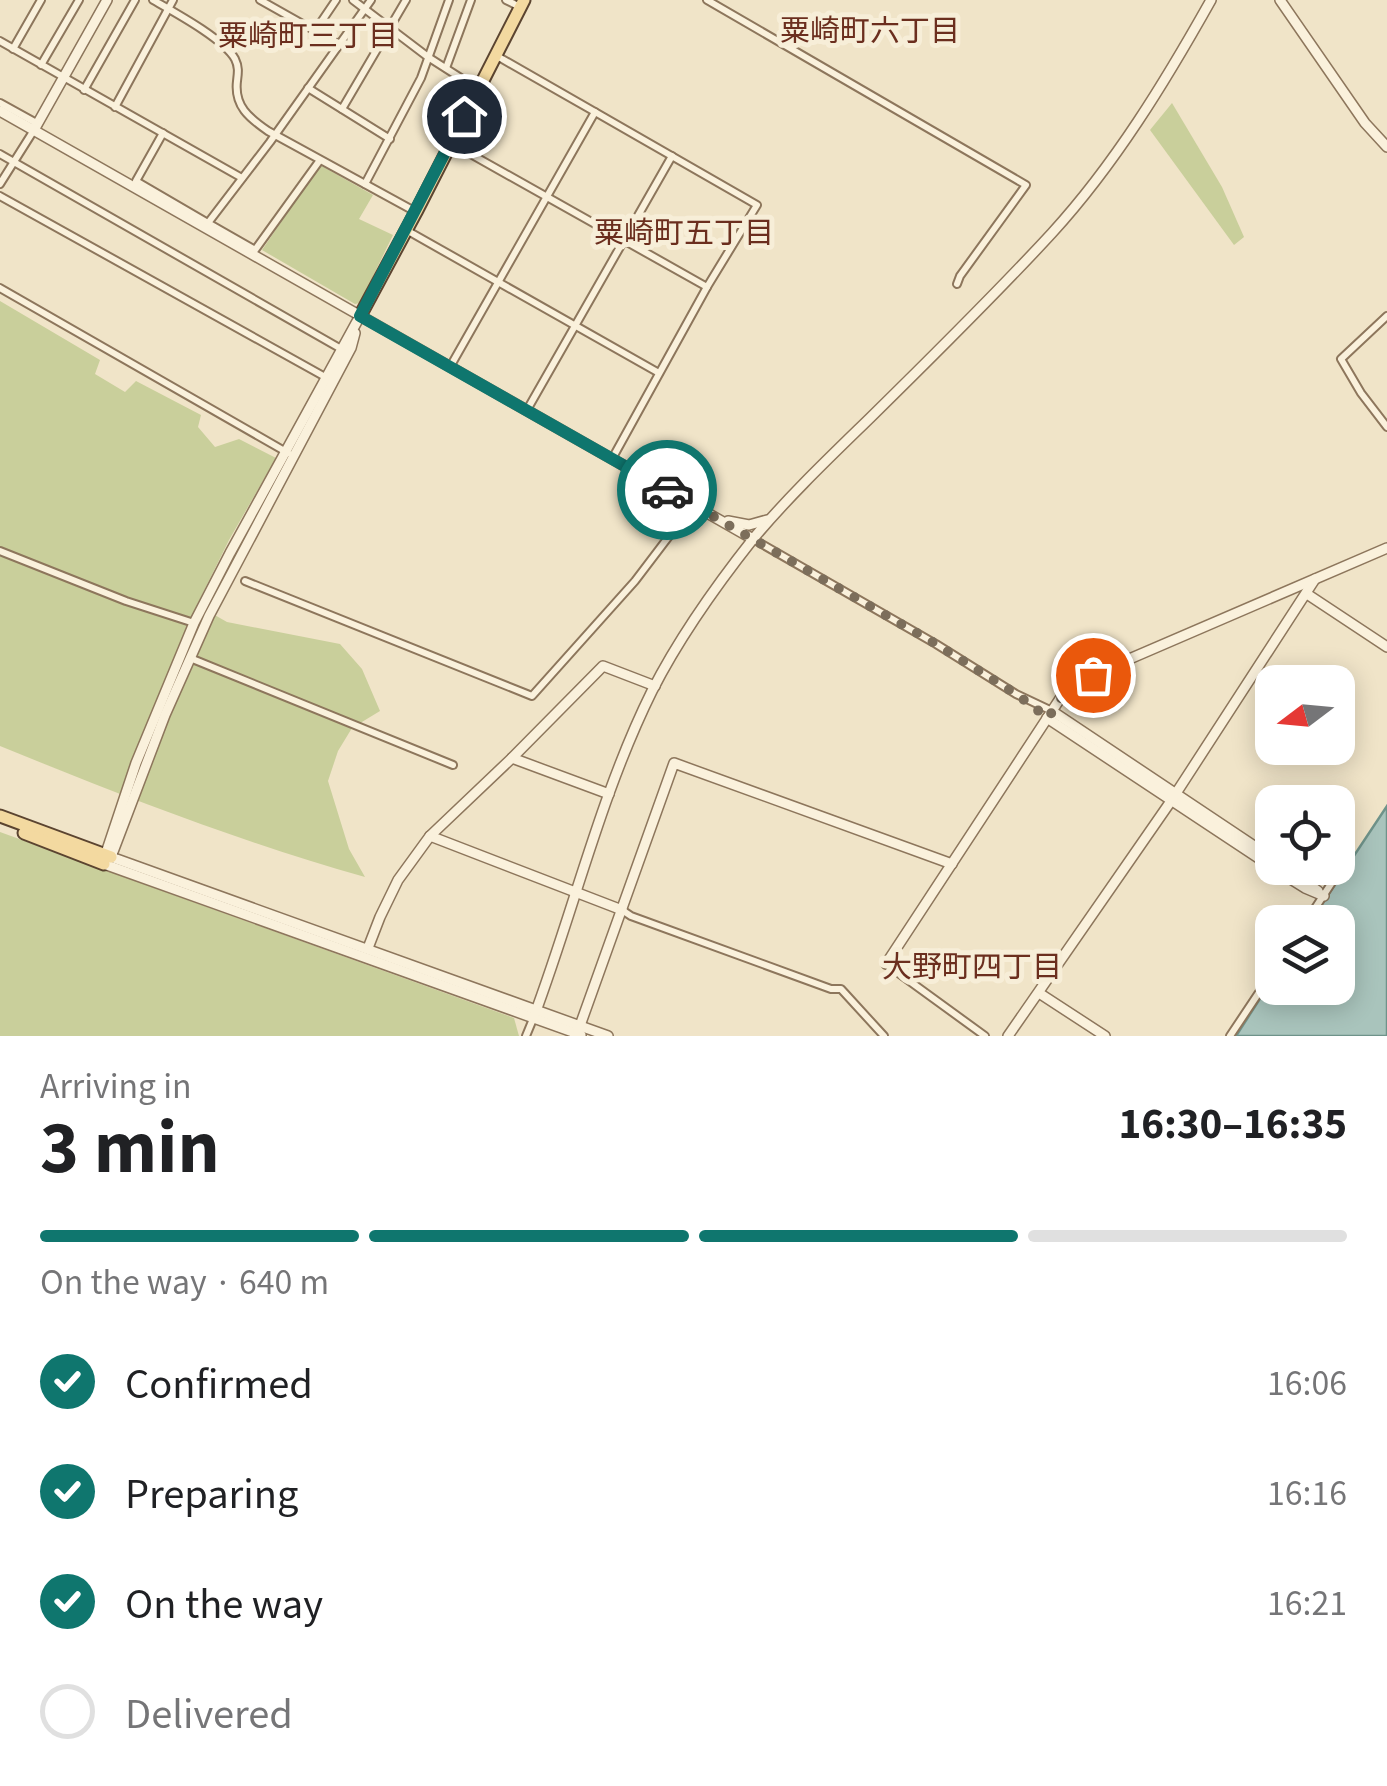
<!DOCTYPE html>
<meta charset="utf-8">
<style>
:root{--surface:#fff;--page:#f2f2f2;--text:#202124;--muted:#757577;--line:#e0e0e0;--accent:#0f766e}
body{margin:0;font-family:Georgia,"Noto Sans JP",serif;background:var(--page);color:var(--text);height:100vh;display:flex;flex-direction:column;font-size:38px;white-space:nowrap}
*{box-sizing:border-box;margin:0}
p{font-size:32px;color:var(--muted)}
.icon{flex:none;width:55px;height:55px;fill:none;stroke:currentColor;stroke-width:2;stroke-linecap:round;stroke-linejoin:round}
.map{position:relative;height:1036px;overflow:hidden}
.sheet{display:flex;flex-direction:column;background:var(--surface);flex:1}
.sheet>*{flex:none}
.needle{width:65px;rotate:254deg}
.controls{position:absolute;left:1255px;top:665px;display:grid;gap:20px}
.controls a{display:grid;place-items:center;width:100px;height:100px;border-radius:20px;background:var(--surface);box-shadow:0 5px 25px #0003;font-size:50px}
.pin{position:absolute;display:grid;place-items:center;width:85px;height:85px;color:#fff;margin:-42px;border:5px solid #fff;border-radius:50%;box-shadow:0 2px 10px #0007}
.courier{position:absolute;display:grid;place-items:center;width:100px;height:100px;margin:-50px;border:8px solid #0f766e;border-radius:50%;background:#fff;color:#222;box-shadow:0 2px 12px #0007}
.summary em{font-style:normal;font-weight:800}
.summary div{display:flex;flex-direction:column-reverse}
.summary{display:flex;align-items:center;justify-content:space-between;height:170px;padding:0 40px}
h1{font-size:65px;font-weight:800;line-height:75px}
.bar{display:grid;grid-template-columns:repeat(4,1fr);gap:15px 10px;align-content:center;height:120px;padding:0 40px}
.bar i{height:12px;border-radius:8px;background:var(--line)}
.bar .active{background:var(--accent)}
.bar p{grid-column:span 4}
ol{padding:0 40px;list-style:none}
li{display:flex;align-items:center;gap:30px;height:110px}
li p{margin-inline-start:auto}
li .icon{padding:10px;border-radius:50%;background:var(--accent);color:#fff;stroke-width:4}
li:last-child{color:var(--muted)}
li i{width:55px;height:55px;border:5px solid var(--line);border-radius:50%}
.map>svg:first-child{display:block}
.green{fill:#c9cf9b}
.water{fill:#a9c4bc;stroke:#6f938a;stroke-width:2.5}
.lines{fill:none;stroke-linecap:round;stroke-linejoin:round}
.minor-casing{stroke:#8d765c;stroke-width:10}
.tertiary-casing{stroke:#8d765c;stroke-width:12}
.primary-casing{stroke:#5b4430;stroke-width:15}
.minor{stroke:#faf1dc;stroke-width:6}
.tertiary{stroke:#faf1dc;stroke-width:9}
.primary{stroke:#f3d9a0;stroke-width:11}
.done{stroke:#7c6e5b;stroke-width:10;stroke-dasharray:0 18}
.route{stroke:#0f766e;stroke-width:12}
.labels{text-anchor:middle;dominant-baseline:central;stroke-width:10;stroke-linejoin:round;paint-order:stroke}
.neighbourhood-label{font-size:30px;fill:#6b2e1e;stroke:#f7eed8}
</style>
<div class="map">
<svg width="1387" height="1036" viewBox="0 0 1387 1036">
<rect width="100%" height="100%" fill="#f0e4c8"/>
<g class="green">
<polygon points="1172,103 1222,187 1244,237 1234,245 1150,130"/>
<polygon points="320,165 373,195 359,219 393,235 360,303 355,304 262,250"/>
<path d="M0,301L100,360L95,374L125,392L136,381L201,415L198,427L215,447L239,439L276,458L229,540L197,605L227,622L340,644L362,669L380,711L352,728L338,751L328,781L349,849L365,877C241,842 120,795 0,746Z"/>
<polygon points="0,832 514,1018 519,1036 0,1036"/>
</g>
<polygon class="water" points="1387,806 1387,1036 1236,1036 1272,980 1272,988 1338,988 1338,922 1310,922"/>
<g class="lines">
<defs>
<g id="minor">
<path d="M153,0C174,12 224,39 235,59C239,67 238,73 237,81C234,106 249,118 268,131L416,212"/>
<polyline points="260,0 340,45"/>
<polyline points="353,0 428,57 478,89"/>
<polyline points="506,0 520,7"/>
<polyline points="707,0 1026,185 960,276 957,284"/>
<polyline points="315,31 336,0"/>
<polyline points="0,41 242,178"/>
<polyline points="13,49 41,0"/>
<polyline points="41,65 79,0"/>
<polyline points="446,68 471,0"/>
<polyline points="308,88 390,139"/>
<polyline points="84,90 135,0"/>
<polyline points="0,103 38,124"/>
<polyline points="115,107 173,0"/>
<polyline points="342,109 406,0"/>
<polyline points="595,112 757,205 707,287 612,459"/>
<polyline points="163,133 136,181 208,223"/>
<polyline points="451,143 707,287"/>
<polyline points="0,154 343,350"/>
<polyline points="320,160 255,250 208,223 270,142 371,0"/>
<polyline points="0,184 34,130"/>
<polyline points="365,184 421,78 449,0"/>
<polyline points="0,196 327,378"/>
<polyline points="408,231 659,373"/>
<polyline points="0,288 288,453"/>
<polyline points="1387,316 1341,359 1361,393 1387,427"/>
<polyline points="450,367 595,112 497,56"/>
<polyline points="527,410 672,156"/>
<polyline points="753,539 936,644 1016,694 1052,711"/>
<polyline points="0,551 126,601 194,623"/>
<polyline points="245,581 532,696 635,581 692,506"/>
<polyline points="190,658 453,765"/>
<polyline points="622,910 631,916 831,989 841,989 884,1036"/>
<polyline points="1306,922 1348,858"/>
<polyline points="886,964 985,1036"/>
<polyline points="526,1036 533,1019"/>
<polyline points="1230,1036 1272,973"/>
</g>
<g id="tertiary">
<polyline points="1280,0 1365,123 1387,147"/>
<path d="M0,111L753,539C789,496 830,457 870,418C931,358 994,296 1052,233C1115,164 1165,82 1211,0"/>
<polyline points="34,130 107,0"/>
<polyline points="728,521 749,525 767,520"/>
<polyline points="1307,594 1387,647"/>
<polyline points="1052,711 1272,858"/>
<polyline points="1047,718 1272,867"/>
<polyline points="512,758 609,794"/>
<polyline points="430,836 622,910"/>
<polyline points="111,857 608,1036"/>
<polyline points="104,859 136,763 194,623 230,553 360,316"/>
<polyline points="107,861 111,857 165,715 209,616 351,348 355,333"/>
<polyline points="104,864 581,1035"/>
<polyline points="1273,868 1305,888 1324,896"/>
<polyline points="1286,868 1318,891"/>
<polyline points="368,948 380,917 398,880 430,836 512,758 603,666 655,686"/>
<polyline points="886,964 1069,685 1387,548"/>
<polyline points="1039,993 1105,1036"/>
<path d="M533,1019C574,910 600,796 652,691C680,636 715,587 753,539"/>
<polyline points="577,1034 674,763 952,864"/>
<polyline points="1008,1036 1171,801 1315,579"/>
</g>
<g id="primary">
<polyline points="360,316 416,212 524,0"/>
<polyline points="0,816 111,857"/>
<polyline points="24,833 104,864"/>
</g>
</defs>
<use href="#minor" class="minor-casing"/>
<use href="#tertiary" class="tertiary-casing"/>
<use href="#primary" class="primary-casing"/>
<use href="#minor" class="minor"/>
<use href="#tertiary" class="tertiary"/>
<use href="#primary" class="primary"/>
</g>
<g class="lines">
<polyline class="done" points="667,490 936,644 1016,694 1048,718 1070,685 1093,675"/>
<polyline class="route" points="464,116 360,316 667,490"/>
</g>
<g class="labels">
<g class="neighbourhood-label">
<text x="870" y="28">粟崎町六丁目</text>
<text x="308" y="33">粟崎町三丁目</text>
<text x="684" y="230">粟崎町五丁目</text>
<text x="972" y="964">大野町四丁目</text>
</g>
</g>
</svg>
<div class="controls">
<a><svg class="needle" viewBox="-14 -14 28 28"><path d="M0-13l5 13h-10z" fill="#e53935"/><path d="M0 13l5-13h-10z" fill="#757577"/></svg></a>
<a><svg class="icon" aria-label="locate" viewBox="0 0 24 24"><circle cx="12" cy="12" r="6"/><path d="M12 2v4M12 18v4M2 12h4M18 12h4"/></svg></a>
<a><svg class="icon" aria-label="layers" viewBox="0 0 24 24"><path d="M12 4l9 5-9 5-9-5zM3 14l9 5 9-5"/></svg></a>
</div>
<div class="pin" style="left:1093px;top:675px;background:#ea580c"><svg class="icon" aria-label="bag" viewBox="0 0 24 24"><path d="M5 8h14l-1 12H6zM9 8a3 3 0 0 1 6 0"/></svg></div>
<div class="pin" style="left:464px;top:116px;background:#1f2937"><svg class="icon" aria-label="home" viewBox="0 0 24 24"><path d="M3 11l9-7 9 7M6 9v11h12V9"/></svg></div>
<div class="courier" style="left:667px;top:490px"><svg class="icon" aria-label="car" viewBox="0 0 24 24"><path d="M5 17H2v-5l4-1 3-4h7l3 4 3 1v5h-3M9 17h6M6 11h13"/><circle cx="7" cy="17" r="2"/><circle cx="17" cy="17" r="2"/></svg></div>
</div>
<section class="sheet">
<div class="summary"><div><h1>3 min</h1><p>Arriving in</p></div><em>16:30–16:35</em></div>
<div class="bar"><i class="active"></i><i class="active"></i><i class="active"></i><i></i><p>On the way · 640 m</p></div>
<ol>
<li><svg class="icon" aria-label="check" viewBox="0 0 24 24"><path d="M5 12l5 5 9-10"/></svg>Confirmed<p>16:06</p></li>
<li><svg class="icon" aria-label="check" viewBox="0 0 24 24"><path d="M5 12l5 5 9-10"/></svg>Preparing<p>16:16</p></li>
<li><svg class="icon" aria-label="check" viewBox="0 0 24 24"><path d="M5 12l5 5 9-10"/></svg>On the way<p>16:21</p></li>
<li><i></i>Delivered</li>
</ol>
</section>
